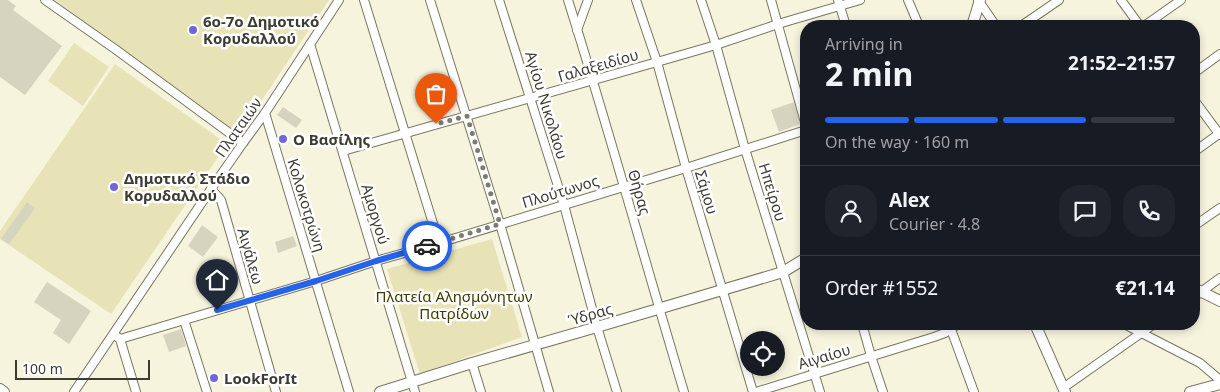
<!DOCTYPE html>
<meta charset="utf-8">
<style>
:root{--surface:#171b24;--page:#20242c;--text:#f1f3f6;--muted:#9ea1a6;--line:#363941;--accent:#2563eb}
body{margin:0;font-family:"Noto Sans",sans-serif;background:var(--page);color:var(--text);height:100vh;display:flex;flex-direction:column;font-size:19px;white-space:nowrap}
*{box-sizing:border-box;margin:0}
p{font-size:16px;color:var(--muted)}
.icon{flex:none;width:28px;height:28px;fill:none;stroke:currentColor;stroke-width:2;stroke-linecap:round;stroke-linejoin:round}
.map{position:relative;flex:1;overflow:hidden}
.side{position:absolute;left:800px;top:20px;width:400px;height:310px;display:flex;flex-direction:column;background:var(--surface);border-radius:20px;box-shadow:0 2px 8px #0003}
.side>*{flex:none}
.tools{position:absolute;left:740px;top:331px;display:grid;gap:10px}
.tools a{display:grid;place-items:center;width:45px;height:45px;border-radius:50%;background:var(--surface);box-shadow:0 2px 8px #0003;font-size:25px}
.scale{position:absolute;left:15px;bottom:12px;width:135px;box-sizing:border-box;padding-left:5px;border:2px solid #3d3c33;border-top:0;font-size:14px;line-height:18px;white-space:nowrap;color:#3d3c33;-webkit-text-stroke:4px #fff;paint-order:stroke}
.pin{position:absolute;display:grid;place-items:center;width:42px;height:42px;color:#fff;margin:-51px -21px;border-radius:50% 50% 50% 0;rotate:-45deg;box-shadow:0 0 5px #0007}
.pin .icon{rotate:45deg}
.courier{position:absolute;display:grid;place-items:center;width:50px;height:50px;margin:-25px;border:4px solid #2563eb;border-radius:50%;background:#fff;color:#222;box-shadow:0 1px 6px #0007}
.summary em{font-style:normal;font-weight:700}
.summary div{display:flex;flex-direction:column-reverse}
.summary{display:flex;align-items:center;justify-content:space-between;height:85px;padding:0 25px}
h1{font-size:32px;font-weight:700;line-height:38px}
.bar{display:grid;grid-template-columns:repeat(4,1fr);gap:8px 5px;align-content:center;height:60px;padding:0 25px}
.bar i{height:6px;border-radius:4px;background:var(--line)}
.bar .selected{background:var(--accent)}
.bar p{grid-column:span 4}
.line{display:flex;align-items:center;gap:12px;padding:0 25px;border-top:1px solid var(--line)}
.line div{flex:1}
.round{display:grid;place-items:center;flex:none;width:52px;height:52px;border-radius:20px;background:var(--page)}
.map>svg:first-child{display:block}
.green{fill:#e8e3b6}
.building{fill:#d6d4be}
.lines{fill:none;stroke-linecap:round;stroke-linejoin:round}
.street-casing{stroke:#787662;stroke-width:10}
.secondary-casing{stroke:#787662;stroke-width:12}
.street{stroke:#fff;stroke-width:8}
.secondary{stroke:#fff;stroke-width:10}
.done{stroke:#7e7c6f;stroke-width:5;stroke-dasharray:0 9}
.route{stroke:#2563eb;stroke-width:6}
.poi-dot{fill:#6e65df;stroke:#fff;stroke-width:2}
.labels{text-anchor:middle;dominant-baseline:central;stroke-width:5;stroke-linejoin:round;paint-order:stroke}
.poi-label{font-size:15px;font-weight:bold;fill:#3d3c33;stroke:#fff;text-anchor:start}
.street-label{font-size:15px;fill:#3d3c33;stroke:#fff}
.park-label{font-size:15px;fill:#413a00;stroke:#fff}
</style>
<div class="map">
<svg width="1220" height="392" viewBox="0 0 1220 392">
<rect width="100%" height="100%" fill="#f7f4de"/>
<g class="green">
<polygon points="55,0 329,0 239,134"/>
<polygon points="74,43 109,67 83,106 48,81"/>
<polygon points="115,64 227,144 111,314 0,239 0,231"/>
<polygon points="492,239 522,337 420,374 387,269"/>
</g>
<g class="building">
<polygon points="0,0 8,0 16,6 13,10 62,46 25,95 0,77"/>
<polygon points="794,102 800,124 779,132 771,110"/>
<polygon points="283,107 302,120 296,128 277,115"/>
<polygon points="27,202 35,208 9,244 1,239"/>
<polygon points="202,225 218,237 203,257 188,246"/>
<polygon points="293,236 297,246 278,253 275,242"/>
<polygon points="47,282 91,311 69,344 53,333 61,320 34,302"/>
<polygon points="181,329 186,346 169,352 163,335"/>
</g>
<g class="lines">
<defs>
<g id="street">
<polyline points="45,0 115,49 243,143"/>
<polyline points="364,0 439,243"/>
<polyline points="430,0 500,224 549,392"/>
<polyline points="499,0 564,205 597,327 617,392"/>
<path d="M568,0C609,130 645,262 684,392"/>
<polyline points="636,0 657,62 686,168 753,392"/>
<polyline points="701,0 716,45 745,149 820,392"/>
<polyline points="771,0 806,126"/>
<polyline points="838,0 846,26"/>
<polyline points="908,0 919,26"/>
<polyline points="978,0 996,26"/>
<polyline points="1121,0 1140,26"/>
<polyline points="1021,26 1059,0"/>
<polyline points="1144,26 1181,0"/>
<polyline points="577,30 588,0"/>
<polyline points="310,44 415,392"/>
<polyline points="1194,73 1220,54"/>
<polyline points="1194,100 1220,135"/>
<polyline points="265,113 349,392"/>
<polyline points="343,151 657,62 716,45 778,24 860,0"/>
<polyline points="1194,152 1220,133"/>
<polyline points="211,189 221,200 276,392"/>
<polyline points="1194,226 1220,208"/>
<polyline points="1194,297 1220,278"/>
<polyline points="184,320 207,392"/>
<polyline points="862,324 871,356 883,392"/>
<polyline points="949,324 974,392"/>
<polyline points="1124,324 1200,363 1220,380"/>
<polyline points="116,336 120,339 136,392"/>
<polyline points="120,339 316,281 376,261 439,243 686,168 806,130"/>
<polyline points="472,363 481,392"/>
<polyline points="1063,388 1154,324"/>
<polyline points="74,392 211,189 243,143 265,113 339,0"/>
<polyline points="756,392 934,337 945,333 958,324"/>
</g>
<g id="secondary">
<polyline points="972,26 980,0"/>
<polyline points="1194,288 1220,301"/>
<polyline points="1035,324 1065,392"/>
<polyline points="0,389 4,392"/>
<polyline points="380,392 472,363 597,327 783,272 806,258"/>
<polyline points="1190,392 1220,384"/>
</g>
</defs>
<use href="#street" class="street-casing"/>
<use href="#secondary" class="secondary-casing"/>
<use href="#street" class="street"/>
<use href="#secondary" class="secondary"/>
</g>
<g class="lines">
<polyline class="done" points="427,246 500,224 467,116 436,124"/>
<polyline class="route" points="217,310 316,281 376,261 427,246"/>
</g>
<g class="poi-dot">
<circle cx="193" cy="30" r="5"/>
<circle cx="283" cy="139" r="5"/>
<circle cx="114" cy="187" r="5"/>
<circle cx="214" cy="378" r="5"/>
</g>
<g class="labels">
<g class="poi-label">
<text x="203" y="21">6ο-7ο Δημοτικό<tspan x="203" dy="17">Κορυδαλλού</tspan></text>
<text x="293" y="139">Ο Βασίλης</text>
<text x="124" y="178">Δημοτικό Στάδιο<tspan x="124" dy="17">Κορυδαλλού</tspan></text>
<text x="224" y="378">LookForIt</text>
</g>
<g class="street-label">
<text transform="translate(598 65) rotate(-16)">Γαλαξειδίου</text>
<text transform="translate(547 105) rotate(73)">Αγίου Νικολάου</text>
<text transform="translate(238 127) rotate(-55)">Πλαταιών</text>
<text transform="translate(560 191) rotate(-17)">Πλούτωνος</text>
<text transform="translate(640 192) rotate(74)">Θήρας</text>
<text transform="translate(707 192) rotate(73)">Σάμου</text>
<text transform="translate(773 192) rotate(73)">Ηπείρου</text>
<text transform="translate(307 205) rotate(73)">Κολοκοτρώνη</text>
<text transform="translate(376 214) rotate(73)">Αμοργού</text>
<text transform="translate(251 256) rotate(74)">Αιγάλεω</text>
<text transform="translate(590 314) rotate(-16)">Ύδρας</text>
<text transform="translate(824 356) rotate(-17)">Αιγαίου</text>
</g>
<g class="park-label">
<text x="454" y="296">Πλατεία Αλησμόνητων<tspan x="454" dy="17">Πατρίδων</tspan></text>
</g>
</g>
</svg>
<div class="tools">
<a><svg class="icon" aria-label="locate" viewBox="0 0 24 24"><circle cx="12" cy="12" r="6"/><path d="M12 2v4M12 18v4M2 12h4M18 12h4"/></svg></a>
</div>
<div class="scale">100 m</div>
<div class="pin" style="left:436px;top:124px;background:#ea580c"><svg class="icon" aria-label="bag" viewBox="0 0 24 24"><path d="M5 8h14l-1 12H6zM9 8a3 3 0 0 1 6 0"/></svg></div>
<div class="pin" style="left:217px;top:310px;background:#1f2937"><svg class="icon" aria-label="home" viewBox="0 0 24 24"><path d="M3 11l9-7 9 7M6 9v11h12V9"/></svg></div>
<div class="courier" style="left:427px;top:246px"><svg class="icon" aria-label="car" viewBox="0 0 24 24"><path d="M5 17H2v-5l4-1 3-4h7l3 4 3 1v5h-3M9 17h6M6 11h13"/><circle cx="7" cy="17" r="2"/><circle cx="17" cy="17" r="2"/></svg></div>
<section class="side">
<div class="summary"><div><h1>2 min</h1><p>Arriving in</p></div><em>21:52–21:57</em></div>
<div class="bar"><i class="selected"></i><i class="selected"></i><i class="selected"></i><i></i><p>On the way · 160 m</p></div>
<div class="line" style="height:90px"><a class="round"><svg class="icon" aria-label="person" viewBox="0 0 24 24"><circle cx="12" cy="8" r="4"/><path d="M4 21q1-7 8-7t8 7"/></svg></a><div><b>Alex</b><p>Courier · 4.8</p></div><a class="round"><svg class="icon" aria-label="chat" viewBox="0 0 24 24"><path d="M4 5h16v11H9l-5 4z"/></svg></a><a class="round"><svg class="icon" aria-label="phone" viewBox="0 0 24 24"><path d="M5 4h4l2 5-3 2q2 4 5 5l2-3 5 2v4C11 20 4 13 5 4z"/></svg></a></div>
<div class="line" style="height:65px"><div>Order #1552</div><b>€21.14</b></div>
</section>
</div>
